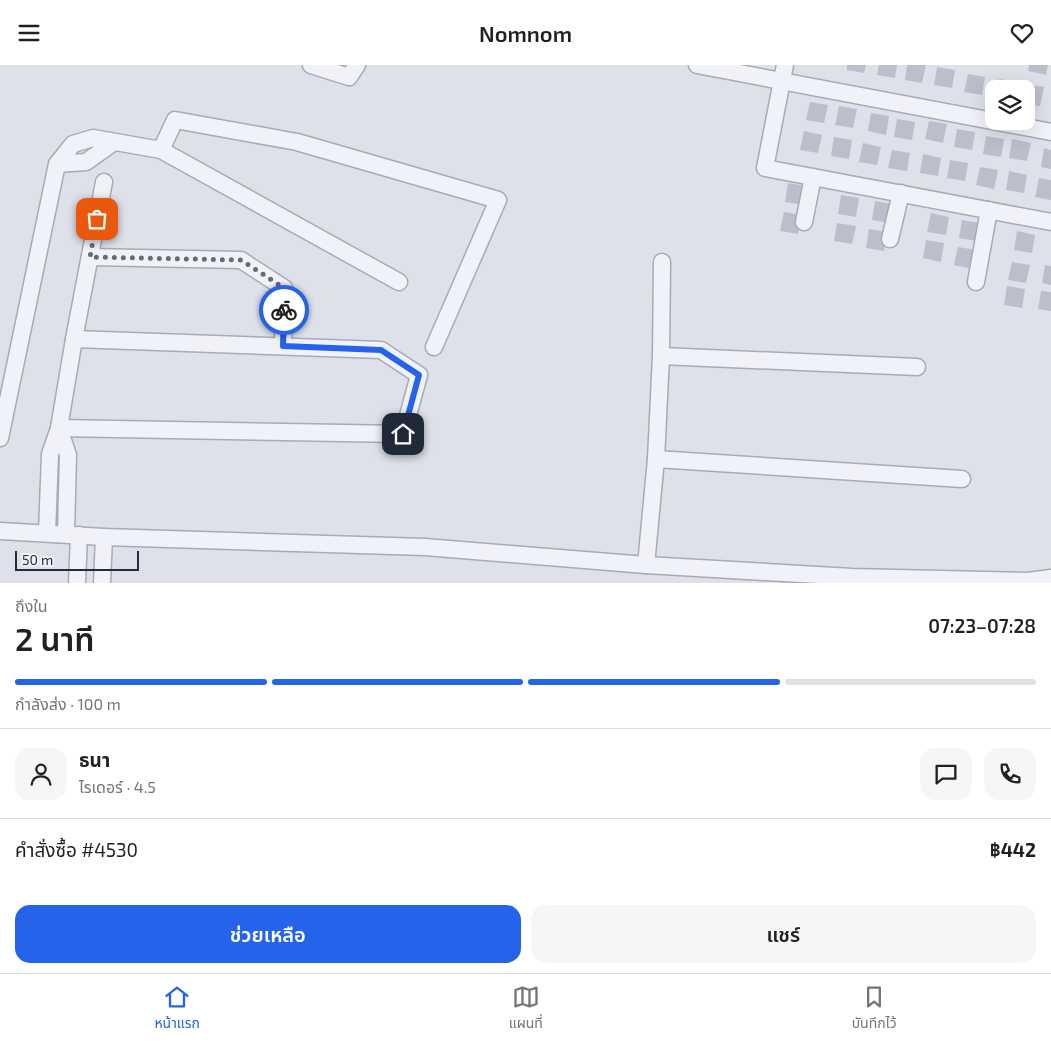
<!DOCTYPE html>
<html lang="th">
<meta charset="utf-8">
<style>
:root{--surface:#fff;--page:#f6f6f6;--text:#202124;--muted:#757577;--line:#e0e0e0;--accent:#2563eb}
body{margin:0;font-family:"Exo 2","Noto Sans Thai",sans-serif;background:var(--page);color:var(--text);height:100vh;display:flex;flex-direction:column;font-size:19px;white-space:nowrap}
*{box-sizing:border-box;margin:0}
p{font-size:16px;color:var(--muted)}
.icon{flex:none;width:28px;height:28px;fill:none;stroke:currentColor;stroke-width:2;stroke-linecap:round;stroke-linejoin:round}
.map{position:relative;height:518px;overflow:hidden}
.drawer{display:flex;flex-direction:column;background:var(--surface);flex:1}
.drawer>*{flex:none}
.fabs{position:absolute;left:985px;top:15px;display:grid;gap:10px}
.fabs a{display:grid;place-items:center;width:50px;height:50px;border-radius:10px;background:var(--surface);box-shadow:0 5px 20px #0002;font-size:25px}
.scale{position:absolute;left:15px;bottom:12px;width:124px;box-sizing:border-box;padding-left:5px;border:2px solid #262b41;border-top:0;font-size:14px;line-height:18px;white-space:nowrap;color:#262b41;-webkit-text-stroke:4px #eef0f6;paint-order:stroke}
.pin{position:absolute;display:grid;place-items:center;width:42px;height:42px;color:#fff;margin:-21px;border-radius:10px;box-shadow:0 2px 8px #0006}
.courier{position:absolute;display:grid;place-items:center;width:50px;height:50px;margin:-25px;border:4px solid #2563eb;border-radius:50%;background:#fff;color:#222;box-shadow:0 1px 6px #0007}
.head em{font-style:normal;font-weight:600}
.head div{display:flex;flex-direction:column-reverse}
.head{display:flex;align-items:center;justify-content:space-between;height:85px;padding:0 15px}
h1{font-size:32px;font-weight:600;line-height:38px}
.bar{display:grid;grid-template-columns:repeat(4,1fr);gap:8px 5px;align-content:center;height:60px;padding:0 15px}
.bar i{height:6px;border-radius:4px;background:var(--line)}
.bar .active{background:var(--accent)}
.bar p{grid-column:span 4}
.line{display:flex;align-items:center;gap:12px;padding:0 15px;border-top:1px solid var(--line)}
.line div{flex:1}
.round{display:grid;place-items:center;flex:none;width:52px;height:52px;border-radius:15px;background:var(--page)}
.primary-button{display:flex;gap:10px;margin-top:auto;padding:10px 15px}
.primary-button a{flex:1;height:58px;border-radius:15px;background:var(--accent);color:#fff;font-size:20px;font-weight:600;line-height:58px;text-align:center}
.primary-button a+a{background:var(--page);color:var(--text)}
header{display:flex;justify-content:space-between;align-items:center;height:65px;padding:0 15px;background:var(--surface);font-size:22px;font-weight:600}
.tab-bar{display:flex;justify-content:space-around;align-items:center;height:70px;border-top:1px solid var(--line);background:var(--surface);font-size:14px;color:var(--muted)}
.tab-bar a{display:grid;justify-items:center;gap:2px}
.tab-bar .active{color:var(--accent)}
.map>svg:first-child{display:block}
.building{fill:#bbbfcc}
.lines{fill:none;stroke-linecap:round;stroke-linejoin:round}
.minor-casing{stroke:#a7aab7;stroke-width:19}
.minor{stroke:#f1f2f7;stroke-width:16}
.done{stroke:#666b7c;stroke-width:5;stroke-dasharray:0 9}
.route{stroke:#2563eb;stroke-width:6}
</style>
<header><svg class="icon" aria-label="menu" viewBox="0 0 24 24"><path d="M4 6h16M4 12h16M4 18h16"/></svg>Nomnom<svg class="icon" aria-label="heart" viewBox="0 0 24 24"><path d="M12 20l-8-8c-3-5 5-10 8-4 3-6 11-1 8 4z"/></svg></header>
<div class="map">
<svg width="1051" height="518" viewBox="0 0 1051 518">
<rect width="100%" height="100%" fill="#dee1e9"/>
<g class="building">
<polygon points="847,0 866,0 864,8 847,5"/>
<polygon points="879,0 897,0 895,13 877,10"/>
<polygon points="907,0 926,0 922,18 905,15"/>
<polygon points="1029,0 1048,0 1046,10 1028,6"/>
<polygon points="937,2 955,5 952,23 934,20"/>
<polygon points="968,9 985,12 982,30 964,27"/>
<polygon points="999,14 1017,17 1015,24 997,24"/>
<polygon points="1026,19 1044,22 1040,41 1026,39"/>
<polygon points="810,37 828,40 824,58 806,55"/>
<polygon points="839,41 857,44 853,63 835,60"/>
<polygon points="871,48 889,51 886,70 868,66"/>
<polygon points="897,54 915,57 912,75 894,72"/>
<polygon points="929,56 947,59 943,78 925,74"/>
<polygon points="957,64 975,67 972,85 954,82"/>
<polygon points="804,66 822,70 818,88 800,85"/>
<polygon points="986,71 1004,74 1001,92 983,89"/>
<polygon points="834,72 852,75 849,94 831,91"/>
<polygon points="1012,74 1031,78 1027,96 1009,93"/>
<polygon points="863,78 881,82 877,100 859,97"/>
<polygon points="1044,83 1051,85 1051,104 1041,102"/>
<polygon points="892,85 910,88 907,106 888,103"/>
<polygon points="923,89 941,93 938,111 920,108"/>
<polygon points="950,95 968,98 965,116 947,113"/>
<polygon points="980,102 998,105 994,124 976,120"/>
<polygon points="1009,106 1027,110 1024,128 1006,125"/>
<polygon points="1039,113 1051,115 1051,135 1035,132"/>
<polygon points="788,118 806,121 803,140 785,137"/>
<polygon points="841,130 859,133 856,152 838,149"/>
<polygon points="875,136 893,139 890,158 872,155"/>
<polygon points="784,147 802,150 798,169 780,166"/>
<polygon points="931,148 949,152 946,170 927,167"/>
<polygon points="962,155 980,158 977,176 959,173"/>
<polygon points="837,158 856,161 852,179 834,176"/>
<polygon points="869,164 887,167 884,186 866,183"/>
<polygon points="1017,166 1035,170 1032,188 1014,185"/>
<polygon points="926,175 944,178 941,197 923,193"/>
<polygon points="958,182 976,185 972,204 954,200"/>
<polygon points="1012,197 1030,200 1026,218 1008,215"/>
<polygon points="1045,200 1051,201 1051,220 1042,218"/>
<polygon points="1007,221 1025,224 1022,243 1004,240"/>
<polygon points="1041,226 1051,227 1051,246 1038,244"/>
</g>
<g class="lines">
<defs>
<g id="minor">
<polyline points="311,0 349,12 357,0"/>
<polyline points="697,0 1051,67"/>
<polyline points="785,0 765,103 1051,157"/>
<polyline points="161,85 175,55 297,77 498,135 434,282"/>
<polyline points="57,99 86,97 114,77"/>
<polyline points="804,157 813,112"/>
<polyline points="890,174 901,128"/>
<polyline points="90,192 241,195 284,223 283,281"/>
<polyline points="976,217 989,145"/>
<polyline points="661,291 917,302"/>
<polyline points="59,363 403,369 419,310 381,285 74,274"/>
<polyline points="59,363 68,390 66,469"/>
<polyline points="0,373 57,99 73,79 93,73 161,85 399,217"/>
<polyline points="656,394 962,414"/>
<polyline points="0,466 104,472 425,482 646,500 852,512 1028,516 1051,513"/>
<polyline points="47,468 50,389 59,363 74,274 104,117"/>
<polyline points="646,500 656,394 661,291 662,197"/>
<polyline points="77,518 79,470"/>
<polyline points="102,518 104,472"/>
</g>
</defs>
<use href="#minor" class="minor-casing"/>
<use href="#minor" class="minor"/>
</g>
<g class="lines">
<polyline class="done" points="97,154 90,192 241,195 284,223 284,245"/>
<polyline class="route" points="284,245 283,281 381,285 419,310 403,369"/>
</g>
</svg>
<div class="fabs">
<a><svg class="icon" aria-label="layers" viewBox="0 0 24 24"><path d="M12 4l9 5-9 5-9-5zM3 14l9 5 9-5"/></svg></a>
</div>
<div class="scale">50 m</div>
<div class="pin" style="left:97px;top:154px;background:#ea580c"><svg class="icon" aria-label="bag" viewBox="0 0 24 24"><path d="M5 8h14l-1 12H6zM9 8a3 3 0 0 1 6 0"/></svg></div>
<div class="pin" style="left:403px;top:369px;background:#1f2937"><svg class="icon" aria-label="home" viewBox="0 0 24 24"><path d="M3 11l9-7 9 7M6 9v11h12V9"/></svg></div>
<div class="courier" style="left:284px;top:245px"><svg class="icon" aria-label="bike" viewBox="0 0 24 24"><circle cx="6" cy="16" r="4"/><circle cx="18" cy="16" r="4"/><path d="M6 16l4-8h5l3 8M10 8l3 8H6M13 5h3"/></svg></div>
</div>
<section class="drawer">
<div class="head"><div><h1>2 นาที</h1><p>ถึงใน</p></div><em>07:23–07:28</em></div>
<div class="bar"><i class="active"></i><i class="active"></i><i class="active"></i><i></i><p>กำลังส่ง · 100 m</p></div>
<div class="line" style="height:90px"><a class="round"><svg class="icon" aria-label="person" viewBox="0 0 24 24"><circle cx="12" cy="8" r="4"/><path d="M4 21q1-7 8-7t8 7"/></svg></a><div><b>ธนา</b><p>ไรเดอร์ · 4.5</p></div><a class="round"><svg class="icon" aria-label="chat" viewBox="0 0 24 24"><path d="M4 5h16v11H9l-5 4z"/></svg></a><a class="round"><svg class="icon" aria-label="phone" viewBox="0 0 24 24"><path d="M5 4h4l2 5-3 2q2 4 5 5l2-3 5 2v4C11 20 4 13 5 4z"/></svg></a></div>
<div class="line" style="height:65px"><div>คำสั่งซื้อ #4530</div><b>฿442</b></div>
<div class="primary-button"><a>ช่วยเหลือ</a><a>แชร์</a></div>
</section>
<nav class="tab-bar">
<a class="active"><svg class="icon" aria-label="home" viewBox="0 0 24 24"><path d="M3 11l9-7 9 7M6 9v11h12V9"/></svg>หน้าแรก</a>
<a><svg class="icon" aria-label="map" viewBox="0 0 24 24"><path d="M3 6l6-2 6 2 6-2v14l-6 2-6-2-6 2zM9 4v14M15 6v14"/></svg>แผนที่</a>
<a><svg class="icon" aria-label="saved" viewBox="0 0 24 24"><path d="M7 4h10v16l-5-4-5 4z"/></svg>บันทึกไว้</a>
</nav>
